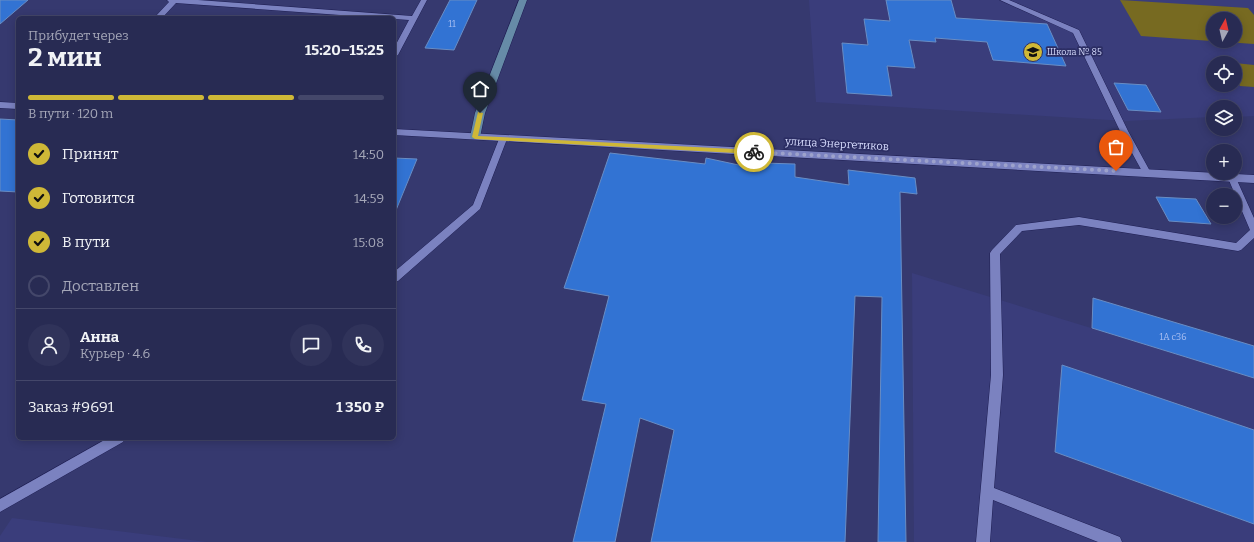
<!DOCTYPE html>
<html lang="ru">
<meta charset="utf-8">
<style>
:root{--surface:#282b53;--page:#30335a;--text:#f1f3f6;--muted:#a5a7b8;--line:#44476a;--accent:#cfb837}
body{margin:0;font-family:Bitter,serif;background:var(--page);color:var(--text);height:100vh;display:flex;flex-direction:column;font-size:15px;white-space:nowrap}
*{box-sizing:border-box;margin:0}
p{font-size:13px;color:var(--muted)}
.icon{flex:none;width:22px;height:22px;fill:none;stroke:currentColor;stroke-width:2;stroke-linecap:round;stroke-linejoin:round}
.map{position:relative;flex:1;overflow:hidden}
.sheet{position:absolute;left:16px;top:16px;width:380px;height:424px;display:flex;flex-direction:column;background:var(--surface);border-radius:6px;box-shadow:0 2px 10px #0003,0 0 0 1px var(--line)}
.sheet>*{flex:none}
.needle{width:26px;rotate:8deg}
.buttons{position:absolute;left:1206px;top:12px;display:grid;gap:8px}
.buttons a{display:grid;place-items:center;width:36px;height:36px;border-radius:50%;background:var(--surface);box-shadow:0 2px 10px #0003,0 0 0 1px var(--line);font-size:20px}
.pin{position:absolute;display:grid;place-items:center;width:34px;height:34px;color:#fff;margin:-41px -17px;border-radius:50% 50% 50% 0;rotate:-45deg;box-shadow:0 0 4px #0007}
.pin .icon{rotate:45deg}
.courier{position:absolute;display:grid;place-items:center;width:40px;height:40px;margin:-20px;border:3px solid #cfb837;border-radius:50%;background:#fff;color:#222;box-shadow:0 1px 5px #0007}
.summary em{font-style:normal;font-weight:700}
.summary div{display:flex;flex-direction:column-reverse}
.summary{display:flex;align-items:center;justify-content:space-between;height:68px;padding:0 12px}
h1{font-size:26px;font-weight:700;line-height:30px}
.bar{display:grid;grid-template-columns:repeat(4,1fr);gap:6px 4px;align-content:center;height:48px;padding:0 12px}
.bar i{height:5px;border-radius:3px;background:var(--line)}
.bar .selected{background:var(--accent)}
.bar p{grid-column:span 4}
.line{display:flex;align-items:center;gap:10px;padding:0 12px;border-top:1px solid var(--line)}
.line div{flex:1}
.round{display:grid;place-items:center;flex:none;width:42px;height:42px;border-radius:21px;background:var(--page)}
ol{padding:0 12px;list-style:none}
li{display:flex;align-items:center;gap:12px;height:44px}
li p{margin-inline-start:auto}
li .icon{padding:4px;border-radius:50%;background:var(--accent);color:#111;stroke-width:4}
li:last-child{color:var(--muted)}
li i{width:22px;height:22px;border:2px solid var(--line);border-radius:50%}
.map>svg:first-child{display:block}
.built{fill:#3a3d7b;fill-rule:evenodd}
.green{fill:#776a21;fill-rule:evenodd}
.building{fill:#3273d3;stroke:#698dc4}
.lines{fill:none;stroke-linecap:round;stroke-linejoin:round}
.lane-casing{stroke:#1e1e52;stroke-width:1}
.street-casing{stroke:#1e1e52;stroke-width:1}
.secondary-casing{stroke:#1e1e52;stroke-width:1}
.lane{fill:#7b82c0;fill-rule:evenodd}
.street{fill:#7b82c0;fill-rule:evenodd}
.secondary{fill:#668ba7;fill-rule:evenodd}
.route{fill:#cfb837}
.done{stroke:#9da2cb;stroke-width:4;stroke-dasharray:0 7.2}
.labels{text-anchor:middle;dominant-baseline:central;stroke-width:3.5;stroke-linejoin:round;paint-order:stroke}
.number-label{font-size:9px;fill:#acc0f2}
.far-poi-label{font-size:9px;fill:#d5dafc;stroke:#2c2e64;text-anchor:start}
.street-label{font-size:11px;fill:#d5dafc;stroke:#2c2e64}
</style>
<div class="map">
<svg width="1254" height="542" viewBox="0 0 1254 542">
<rect width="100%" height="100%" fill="#36396f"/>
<g class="built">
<path d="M809,0H1254V116L1235,117V107H1213V117L1126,121L816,102ZM1213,19H1235V41H1213ZM1213,63H1235V85H1213Z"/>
<polygon points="912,273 1254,378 1254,542 914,542"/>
<polygon points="12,518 207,542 0,542 0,536"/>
</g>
<g class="green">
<path d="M1120,0L1248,8L1254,15V44L1141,36ZM1213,19H1235V41H1213Z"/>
<polygon points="1235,63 1254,65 1254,87 1240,86 1235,78"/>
</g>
<g class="building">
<polygon points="0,0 28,0 0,24"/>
<polygon points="450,0 477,0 454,50 425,48"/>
<polygon points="886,0 951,0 956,18 1047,24 1066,66 993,60 987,42 935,38 936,42 909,40 915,68 887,66 892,96 847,93 842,43 868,45 864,19 890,21"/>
<polygon points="1114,83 1146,85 1161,112 1128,110"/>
<polygon points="0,119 18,120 18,192 0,191"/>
<polygon points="610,153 705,164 706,158 762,170 763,163 795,164 795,177 849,185 848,170 915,178 917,194 900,192 906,542 878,542 882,297 855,296 845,542 651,542 674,430 640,418 615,542 573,542 606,404 582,400 609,296 564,288"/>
<polygon points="394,158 417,159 394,215"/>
<polygon points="1156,197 1196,199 1211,224 1169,221"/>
<polygon points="1093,298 1254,346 1254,378 1092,328"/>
<polygon points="1062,365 1254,430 1254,524 1055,452"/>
</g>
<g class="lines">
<defs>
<g id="lane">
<polygon points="167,0 198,0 412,16 421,0 427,0 398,55 394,57 394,48 409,20 176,3 162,18 154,18 169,2"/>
<polygon points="1000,0 1009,0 1079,30 1128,131 1151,173 1150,175 1147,176 1143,173 1120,131 1073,33"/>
<polygon points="503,136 507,139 480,209 398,281 394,282 394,272 473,205 499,139"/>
<polygon points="1232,175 1236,178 1254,218 1254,238 1241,250 1238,251 1079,225 1022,231 1000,254 1003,375 994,488 1120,537 1122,542 1098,542 993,500 990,542 976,542 991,375 990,253 992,250 1016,225 1079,217 1236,243 1250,230 1228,178"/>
<polygon points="108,438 125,438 123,442 0,512 0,499"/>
</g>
<g id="street">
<polygon points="0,102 18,103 18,109 0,108"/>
<polygon points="394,129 1254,175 1254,183 394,135"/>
</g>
<polygon id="secondary" points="519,0 527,0 485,113 480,137 479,139 471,139 470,137 475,113"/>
</defs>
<use href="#lane" class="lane-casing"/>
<use href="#street" class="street-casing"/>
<use href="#secondary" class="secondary-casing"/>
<use href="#lane" class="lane"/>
<use href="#street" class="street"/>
<use href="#secondary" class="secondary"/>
</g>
<polygon class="route" points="478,112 483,113 478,136 754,150 757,152 754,154 475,139 472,137"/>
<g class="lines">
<polyline class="done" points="754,152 1116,171"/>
</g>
<defs>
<symbol id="school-disc" viewBox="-11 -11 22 22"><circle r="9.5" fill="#cfb837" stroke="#2c2e64"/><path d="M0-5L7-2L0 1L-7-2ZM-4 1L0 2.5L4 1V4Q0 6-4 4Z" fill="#111"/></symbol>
</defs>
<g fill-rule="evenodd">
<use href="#school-disc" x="1022" y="41" width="22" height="22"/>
</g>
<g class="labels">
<g class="number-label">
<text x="452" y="24">11</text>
<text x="1173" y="337">1А с36</text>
</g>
<g class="far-poi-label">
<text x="1047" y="52">Школа № 85</text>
</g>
<g class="street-label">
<text transform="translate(837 144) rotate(3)">улица Энергетиков</text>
</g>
</g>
</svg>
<div class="buttons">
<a><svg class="needle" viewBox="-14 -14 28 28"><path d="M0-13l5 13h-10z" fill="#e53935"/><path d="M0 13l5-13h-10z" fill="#a5a7b8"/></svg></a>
<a><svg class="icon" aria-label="locate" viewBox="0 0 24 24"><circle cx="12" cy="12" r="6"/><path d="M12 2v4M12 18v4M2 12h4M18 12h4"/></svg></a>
<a><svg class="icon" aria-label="layers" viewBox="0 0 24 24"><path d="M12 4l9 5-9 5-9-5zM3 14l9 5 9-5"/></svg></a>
<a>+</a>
<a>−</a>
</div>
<div class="pin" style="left:1116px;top:171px;background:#ea580c"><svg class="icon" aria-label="bag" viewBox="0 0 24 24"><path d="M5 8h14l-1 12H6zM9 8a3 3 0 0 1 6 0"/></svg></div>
<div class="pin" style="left:480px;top:113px;background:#1f2937"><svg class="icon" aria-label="home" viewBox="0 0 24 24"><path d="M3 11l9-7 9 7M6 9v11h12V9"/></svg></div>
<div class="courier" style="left:754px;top:152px"><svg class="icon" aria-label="bike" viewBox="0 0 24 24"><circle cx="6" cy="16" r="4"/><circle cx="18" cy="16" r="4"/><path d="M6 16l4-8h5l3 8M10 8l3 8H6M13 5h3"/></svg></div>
<section class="sheet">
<div class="summary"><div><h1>2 мин</h1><p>Прибудет через</p></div><em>15:20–15:25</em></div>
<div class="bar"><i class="selected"></i><i class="selected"></i><i class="selected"></i><i></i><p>В пути · 120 m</p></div>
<ol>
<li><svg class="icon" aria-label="check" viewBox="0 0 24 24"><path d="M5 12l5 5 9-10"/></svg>Принят<p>14:50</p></li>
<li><svg class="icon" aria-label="check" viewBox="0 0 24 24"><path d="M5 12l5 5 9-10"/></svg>Готовится<p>14:59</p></li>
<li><svg class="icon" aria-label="check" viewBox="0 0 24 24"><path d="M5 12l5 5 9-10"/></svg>В пути<p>15:08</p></li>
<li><i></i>Доставлен</li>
</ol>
<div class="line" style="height:72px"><a class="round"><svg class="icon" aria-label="person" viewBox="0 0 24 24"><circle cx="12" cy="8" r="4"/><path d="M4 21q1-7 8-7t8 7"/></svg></a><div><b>Анна</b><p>Курьер · 4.6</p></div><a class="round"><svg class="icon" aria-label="chat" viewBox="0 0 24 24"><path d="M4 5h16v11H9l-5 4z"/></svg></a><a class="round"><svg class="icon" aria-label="phone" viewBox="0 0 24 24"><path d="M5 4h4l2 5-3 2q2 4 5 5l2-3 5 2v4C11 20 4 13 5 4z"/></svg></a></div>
<div class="line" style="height:52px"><div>Заказ #9691</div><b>1 350 ₽</b></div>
</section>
</div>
